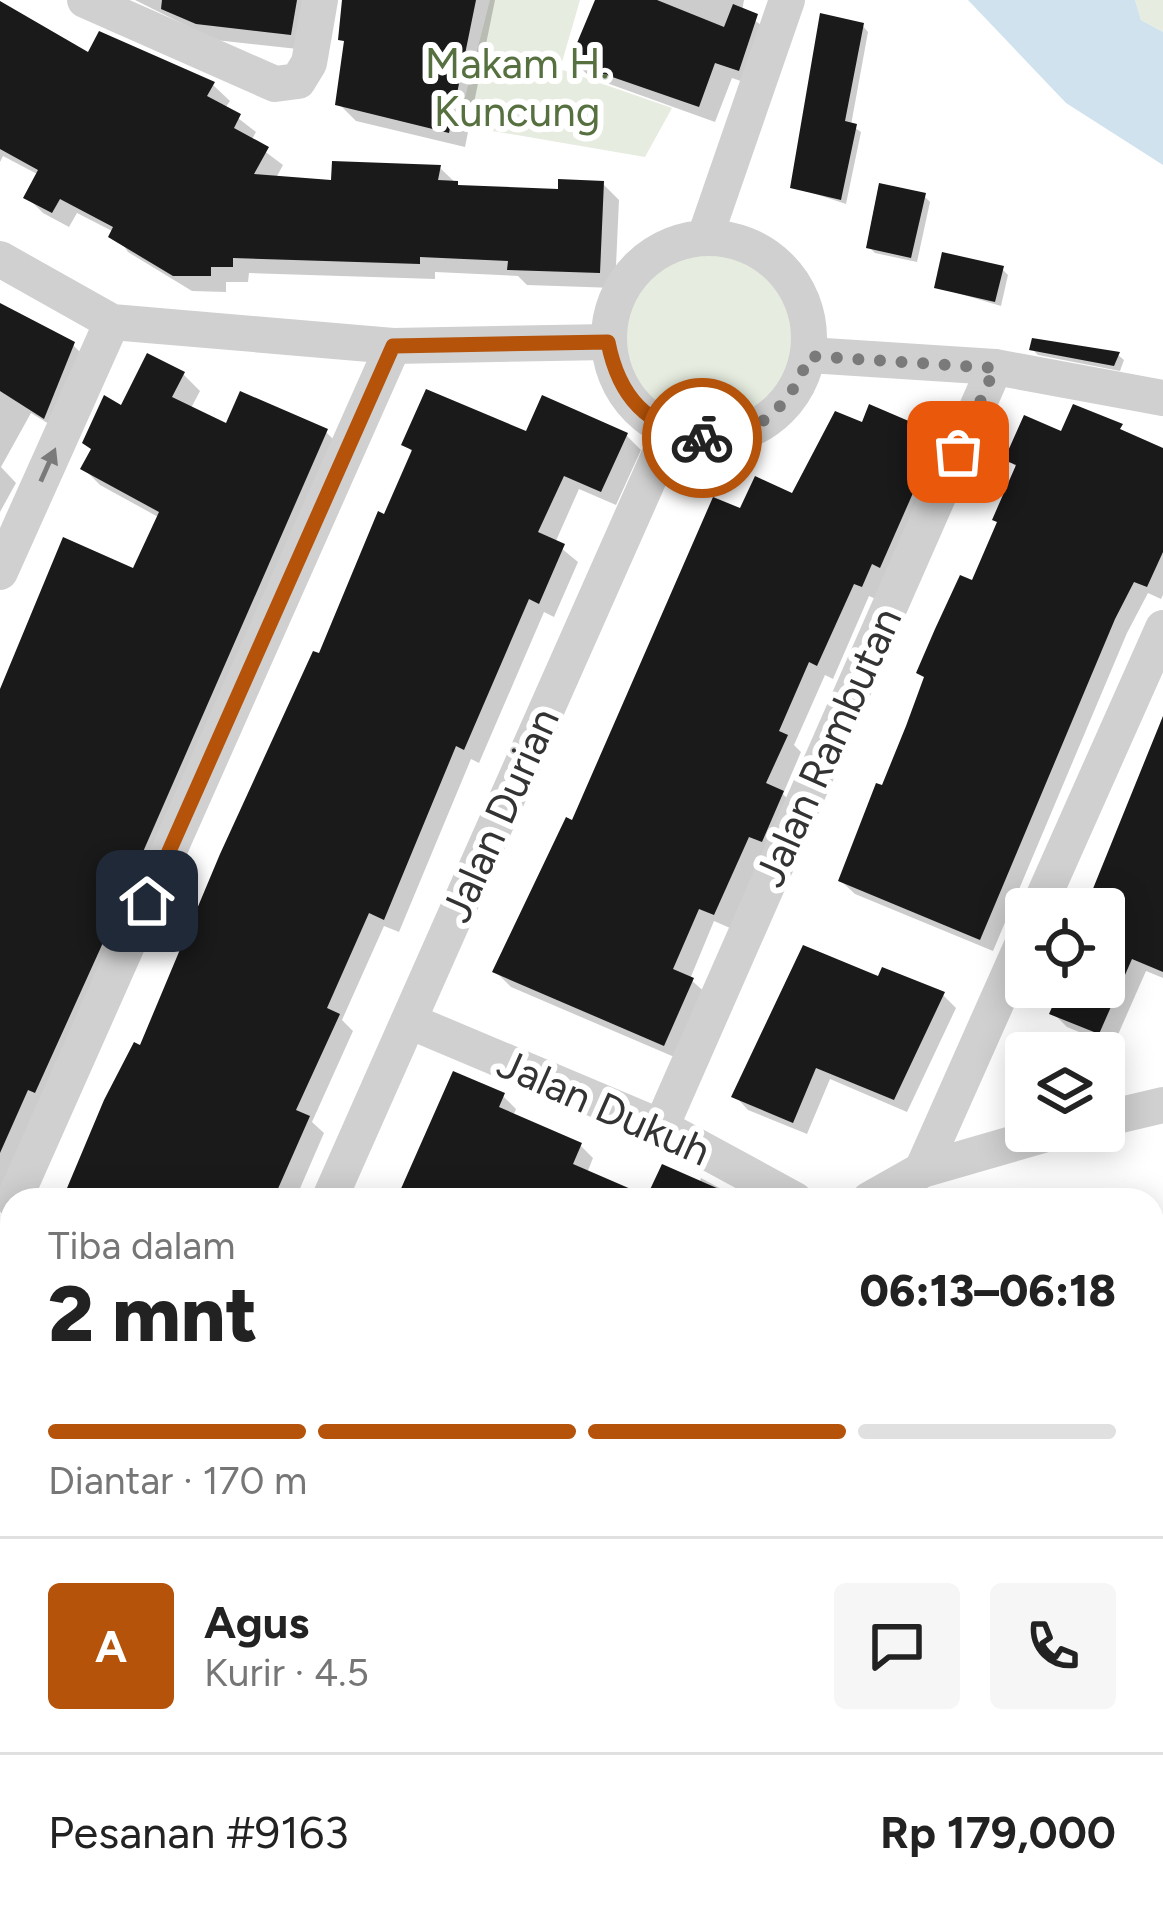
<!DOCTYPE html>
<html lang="id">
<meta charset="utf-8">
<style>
:root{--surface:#fff;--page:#f6f6f6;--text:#222;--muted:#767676;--line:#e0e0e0;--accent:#b45309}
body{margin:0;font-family:Figtree,sans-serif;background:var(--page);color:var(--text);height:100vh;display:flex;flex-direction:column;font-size:45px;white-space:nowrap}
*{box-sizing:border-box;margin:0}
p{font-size:39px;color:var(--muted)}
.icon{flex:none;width:66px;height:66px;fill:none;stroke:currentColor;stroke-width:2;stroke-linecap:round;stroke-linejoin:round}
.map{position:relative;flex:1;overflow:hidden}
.drawer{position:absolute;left:0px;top:1188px;width:1164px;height:744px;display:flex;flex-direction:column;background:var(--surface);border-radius:36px 36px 0 0;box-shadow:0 6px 30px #0003}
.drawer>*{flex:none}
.buttons{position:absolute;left:1005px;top:888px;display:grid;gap:24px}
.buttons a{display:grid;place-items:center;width:120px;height:120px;border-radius:12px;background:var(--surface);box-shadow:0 6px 30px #0003;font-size:60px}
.pin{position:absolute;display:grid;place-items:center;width:102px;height:102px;color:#fff;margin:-51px;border-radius:24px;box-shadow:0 6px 18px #0006}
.courier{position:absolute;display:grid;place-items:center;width:120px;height:120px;margin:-60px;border:9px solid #b45309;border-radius:50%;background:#fff;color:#222;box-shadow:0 3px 15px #0007}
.headline em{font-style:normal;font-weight:800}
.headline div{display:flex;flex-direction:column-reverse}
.headline{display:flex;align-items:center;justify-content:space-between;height:204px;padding:0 48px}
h1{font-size:78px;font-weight:800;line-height:90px}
.bar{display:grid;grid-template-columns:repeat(4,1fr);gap:18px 12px;align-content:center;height:144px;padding:0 48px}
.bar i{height:15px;border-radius:9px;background:var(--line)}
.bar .on{background:var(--accent)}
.bar p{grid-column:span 4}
.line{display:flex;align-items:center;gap:30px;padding:0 48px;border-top:3px solid var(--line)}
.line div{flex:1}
.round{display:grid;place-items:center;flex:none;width:126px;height:126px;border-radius:12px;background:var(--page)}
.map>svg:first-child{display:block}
.green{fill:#e6ecdf}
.water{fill:#cfe2ee}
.shadow{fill:#0003}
.building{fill:#1a1a1a}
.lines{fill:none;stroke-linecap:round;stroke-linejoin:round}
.street{stroke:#d0d0d0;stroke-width:36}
.oneway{fill:#7a7a7a}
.done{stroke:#7a7a7a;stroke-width:12;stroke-dasharray:0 21.6}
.route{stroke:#b45309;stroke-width:15}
.labels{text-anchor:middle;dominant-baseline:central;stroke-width:12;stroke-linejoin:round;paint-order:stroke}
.park-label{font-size:42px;fill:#56703f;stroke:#fff}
.street-label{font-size:42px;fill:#333;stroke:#fff}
</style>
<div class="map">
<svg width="1163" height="1932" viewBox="0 0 1163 1932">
<rect width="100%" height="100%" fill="#fff"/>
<g class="green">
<polygon points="490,0 580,0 560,69 672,108 645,157 458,125"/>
<polygon points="1135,0 1163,0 1163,32 1141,20"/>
<circle cx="709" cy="338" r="100"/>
<polygon points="1163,1335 1163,1866 1152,1858 1152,1337"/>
</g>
<g class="water">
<polygon points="968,0 1135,0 1141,20 1163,32 1163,165 1066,103"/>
<polygon points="1152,1235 1163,1235 1163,1335 1152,1337"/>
<polygon points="1152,1858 1163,1866 1163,1932 1064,1932 1049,1920 1152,1920"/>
</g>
<g class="shadow">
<polygon points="135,0 319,0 307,50 215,40"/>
<polygon points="370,0 495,0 465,147 356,121 340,105"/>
<polygon points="598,0 744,0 742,11 773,34 755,86 732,78 715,122 590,77 573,61"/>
<polygon points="0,7 89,56 213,85 230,101 225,108 256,132 251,141 283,165 276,178 334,183 440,168 461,188 560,193 603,184 619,200 615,288 527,285 518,276 435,272 435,279 249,273 248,282 226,282 226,292 192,291 128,252 114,232 77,213 69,227 43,213 27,197 39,175 3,156 0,162"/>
<polygon points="862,25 868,32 851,125 861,132 846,204 794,187"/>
<polygon points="924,196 930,202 917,262 875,253 869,247"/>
<polygon points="1002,269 1008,275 1001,306 937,287"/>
<polygon points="0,305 73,345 87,359 59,430 31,413 1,467 16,483 0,512"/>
<polygon points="1032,349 1118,355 1124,360 1120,371 1038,355"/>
<polygon points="183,374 200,391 190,410 227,428 326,432 343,449 0,1205 0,693 134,572 160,518 100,485 83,468 122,409"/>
<polygon points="863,426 937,437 952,452 878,600 869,596 833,679 825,675 794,745 801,752 783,794 797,809 730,928 714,921 690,979 708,995 679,1059 511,987 496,972 742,512 794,497"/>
<polygon points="527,435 626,435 641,450 616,505 579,489 555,543 578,562 554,617 544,612 479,763 471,759 399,932 384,926 342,1020 353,1031 312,1122 324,1133 295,1200 66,1200 142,1049 386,518 414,454 405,444"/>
<polygon points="1063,435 1163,450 1163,595 1161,599 1148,593 1127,633 993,951 855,894 841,881 973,584 1018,469 1008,459"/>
<polygon points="1163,736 1163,978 1146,971 1113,1046 1067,1027 1053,1013 1063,987 1104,987 1104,909 1092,909 1148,759"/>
<polygon points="943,995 956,1008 907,1112 830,1079 807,1134 748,1110 735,1096"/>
<polygon points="503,1096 516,1109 513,1116 580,1145 593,1158 587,1173 649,1200 699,1184 701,1178 742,1200 398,1200"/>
<polygon points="0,1445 12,1450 12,1857 5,1854 0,1865"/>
<polygon points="81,1920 409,1920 420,1932 76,1932"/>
</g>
<g class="building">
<polygon points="162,0 297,0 291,35 196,24 161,9"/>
<polygon points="342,0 476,0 449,133 335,105 344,41 338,40"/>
<polygon points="595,0 657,0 724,27 733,4 758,14 739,71 715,63 699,107 569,62"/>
<polygon points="0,1 88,52 99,31 215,82 207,96 241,114 234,128 269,147 254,174 331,180 332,161 441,165 438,180 458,181 458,185 558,189 558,179 604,181 600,273 507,270 508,261 420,257 420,264 233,258 233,267 211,267 211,276 173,276 108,237 113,227 60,199 52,213 23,198 38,170 0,149"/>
<polygon points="820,13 864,23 845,121 857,124 841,200 790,188"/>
<polygon points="879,183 926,193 911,258 866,248"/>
<polygon points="942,252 1004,266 995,302 934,288"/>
<polygon points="0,303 75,342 44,419 0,391"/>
<polygon points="1032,338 1120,352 1114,366 1029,350"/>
<polygon points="147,353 185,372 172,397 226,423 240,391 328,429 111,925 35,1093 28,1090 0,1153 0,689 63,537 133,568 159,512 80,469 91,449 82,443 104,395 121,405"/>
<polygon points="426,389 526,431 542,395 628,433 601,492 564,476 538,532 565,544 539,604 529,599 464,750 456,746 384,920 369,913 327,1008 340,1014 296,1110 310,1116 273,1200 62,1200 104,1100 134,1042 140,1045 220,854 313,651 319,653 378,511 384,514 412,450 401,445"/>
<polygon points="869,404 939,434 880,568 872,564 862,587 854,584 817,666 809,662 779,731 788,735 766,783 784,791 762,842 749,837 714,915 699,909 673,969 694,978 664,1046 492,972 566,817 572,820 713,497 740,508 755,476 792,493 835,411 862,422"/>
<polygon points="1073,404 1123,424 1120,429 1163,448 1163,552 1147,587 1134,582 1115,619 980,940 838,881 876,783 882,785 906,726 924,677 916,673 935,629 960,575 972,580 997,522 992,520 1016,465 1004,460 1024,415 1061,431"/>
<polygon points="1163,716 1163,972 1132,959 1099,1034 1049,1014 1061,987 1104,987 1104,908 1088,901"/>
<polygon points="803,945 878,976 882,967 945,992 894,1100 816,1068 793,1123 731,1097"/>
<polygon points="453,1071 505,1093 499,1107 582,1143 573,1164 647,1196 662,1164 744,1200 396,1200"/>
</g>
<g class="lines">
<g class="street">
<polyline points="85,0 275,84 298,81 309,63 320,0"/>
<polyline points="705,237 787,0"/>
<circle cx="709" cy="338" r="100"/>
<polyline points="0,259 112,322 393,346 608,342"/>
<polyline points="809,355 995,367 1163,398"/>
<polyline points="0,572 112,322"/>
<polyline points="1038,909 1163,628"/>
<polyline points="409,1021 661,1127 795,1200"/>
<polyline points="1104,1119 1163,1105"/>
<polyline points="661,1127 995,367"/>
<polyline points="922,1170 1026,936"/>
<polyline points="14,1200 393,346"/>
<polyline points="329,1200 670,431"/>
<polyline points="869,1200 922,1170 1057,1131"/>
<polyline points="0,1293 12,1299"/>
<polyline points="0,1390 12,1396"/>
<polyline points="493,1920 520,1932"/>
<polyline points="729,1920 741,1932"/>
<polyline points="6,1932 12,1918"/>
</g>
</g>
<defs><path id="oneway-solid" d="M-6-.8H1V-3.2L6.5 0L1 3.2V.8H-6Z" transform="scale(3)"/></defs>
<use class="oneway" href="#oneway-solid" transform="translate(48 465) rotate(-66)"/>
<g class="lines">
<path class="done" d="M702,438C759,437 790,407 809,356L995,368L958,452"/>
<path class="route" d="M147,901L393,346L608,342C619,398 647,426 702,438"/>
</g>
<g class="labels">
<g class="park-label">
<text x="517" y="63">Makam H.<tspan x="517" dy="48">Kuncung</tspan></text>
</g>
<g class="street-label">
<text transform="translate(828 747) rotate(-66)">Jalan Rambutan</text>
<text transform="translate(500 815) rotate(-66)">Jalan Durian</text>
<text transform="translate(604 1107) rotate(24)">Jalan Dukuh</text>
</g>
</g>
</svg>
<div class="buttons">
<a><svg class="icon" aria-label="locate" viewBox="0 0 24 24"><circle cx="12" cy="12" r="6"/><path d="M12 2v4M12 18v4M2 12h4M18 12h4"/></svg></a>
<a><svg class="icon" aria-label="layers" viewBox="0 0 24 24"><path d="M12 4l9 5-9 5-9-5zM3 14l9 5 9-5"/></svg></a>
</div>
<div class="pin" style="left:958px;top:452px;background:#ea580c"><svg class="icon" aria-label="bag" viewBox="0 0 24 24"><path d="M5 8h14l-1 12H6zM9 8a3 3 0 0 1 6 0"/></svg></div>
<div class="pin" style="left:147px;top:901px;background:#1f2937"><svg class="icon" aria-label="home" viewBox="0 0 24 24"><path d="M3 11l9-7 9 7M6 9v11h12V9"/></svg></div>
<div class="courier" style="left:702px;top:438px"><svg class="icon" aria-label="bike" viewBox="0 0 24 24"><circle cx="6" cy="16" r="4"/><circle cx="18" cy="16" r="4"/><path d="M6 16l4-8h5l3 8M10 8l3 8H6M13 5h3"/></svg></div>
<section class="drawer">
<div class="headline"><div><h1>2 mnt</h1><p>Tiba dalam</p></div><em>06:13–06:18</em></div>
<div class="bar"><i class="on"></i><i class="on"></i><i class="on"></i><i></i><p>Diantar · 170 m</p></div>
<div class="line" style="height:216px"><b class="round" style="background:var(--accent);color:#fff">A</b><div><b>Agus</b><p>Kurir · 4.5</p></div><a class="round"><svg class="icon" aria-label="chat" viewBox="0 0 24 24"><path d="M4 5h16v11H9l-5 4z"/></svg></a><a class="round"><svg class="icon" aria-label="phone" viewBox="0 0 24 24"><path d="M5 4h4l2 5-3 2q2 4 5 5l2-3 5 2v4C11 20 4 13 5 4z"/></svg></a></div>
<div class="line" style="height:156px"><div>Pesanan #9163</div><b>Rp 179,000</b></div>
</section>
</div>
